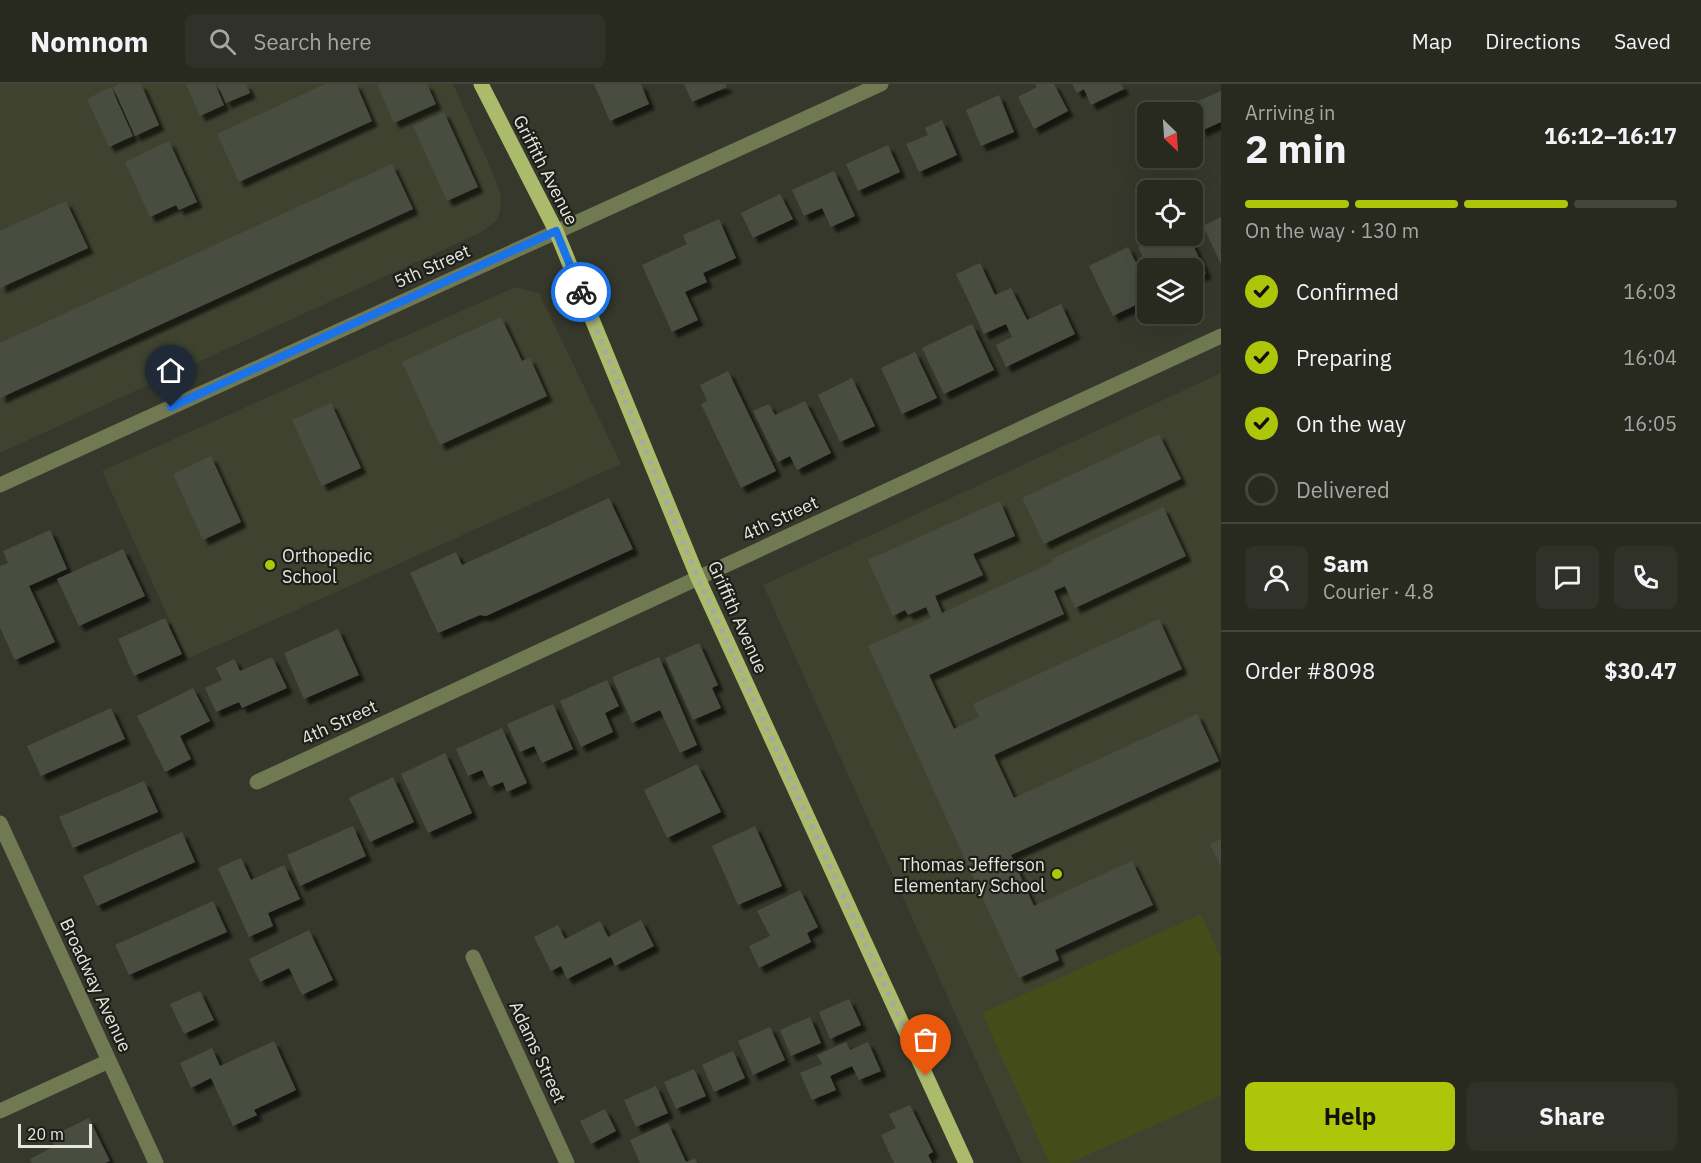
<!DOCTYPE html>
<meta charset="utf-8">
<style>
:root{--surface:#282a20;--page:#303229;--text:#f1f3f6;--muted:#a5a7a5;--line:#44463e;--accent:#aec60a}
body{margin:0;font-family:"IBM Plex Sans",sans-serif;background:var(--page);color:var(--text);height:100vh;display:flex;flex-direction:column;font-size:22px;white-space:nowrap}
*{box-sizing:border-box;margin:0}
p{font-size:20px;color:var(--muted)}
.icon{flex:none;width:33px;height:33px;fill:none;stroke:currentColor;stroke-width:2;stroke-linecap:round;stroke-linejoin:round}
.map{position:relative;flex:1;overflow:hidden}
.side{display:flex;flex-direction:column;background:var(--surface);width:480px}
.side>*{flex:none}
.needle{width:39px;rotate:155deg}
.controls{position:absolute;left:1137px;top:18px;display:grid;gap:12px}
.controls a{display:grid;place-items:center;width:66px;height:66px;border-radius:9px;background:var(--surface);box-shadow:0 6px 24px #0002,0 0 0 2px var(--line);font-size:30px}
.scale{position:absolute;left:18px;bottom:15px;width:74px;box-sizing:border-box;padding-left:6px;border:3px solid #e5e7df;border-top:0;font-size:16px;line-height:21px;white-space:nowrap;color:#e5e7df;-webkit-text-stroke:4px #1d1e18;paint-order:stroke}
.pin{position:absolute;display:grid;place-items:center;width:51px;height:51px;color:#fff;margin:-62px -26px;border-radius:50% 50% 50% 0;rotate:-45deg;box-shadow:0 0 6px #0007}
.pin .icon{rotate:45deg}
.courier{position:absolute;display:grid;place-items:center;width:60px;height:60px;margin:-30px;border:4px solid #1a73e8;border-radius:50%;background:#fff;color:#222;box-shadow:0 2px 8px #0007}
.headline em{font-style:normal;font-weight:800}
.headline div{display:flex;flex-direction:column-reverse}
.headline{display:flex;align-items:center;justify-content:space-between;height:102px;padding:0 24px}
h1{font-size:39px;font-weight:800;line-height:45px}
.bar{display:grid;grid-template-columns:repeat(4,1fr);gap:9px 6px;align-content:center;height:72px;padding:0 24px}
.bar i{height:8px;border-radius:4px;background:var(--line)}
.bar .current{background:var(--accent)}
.bar p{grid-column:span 4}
.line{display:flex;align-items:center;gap:15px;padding:0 24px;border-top:2px solid var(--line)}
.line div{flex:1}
.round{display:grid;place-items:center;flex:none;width:63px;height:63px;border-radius:9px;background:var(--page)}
ol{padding:0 24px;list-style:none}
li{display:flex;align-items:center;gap:18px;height:66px}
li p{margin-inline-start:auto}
li .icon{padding:6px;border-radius:50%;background:var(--accent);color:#111;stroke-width:4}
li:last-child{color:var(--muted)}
li i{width:33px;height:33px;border:3px solid var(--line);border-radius:50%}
.primary-button{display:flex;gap:12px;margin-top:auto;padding:12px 24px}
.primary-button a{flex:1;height:69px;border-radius:9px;background:var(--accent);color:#111;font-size:24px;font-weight:800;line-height:69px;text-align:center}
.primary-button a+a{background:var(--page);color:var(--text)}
header{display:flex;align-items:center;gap:36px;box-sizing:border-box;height:84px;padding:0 30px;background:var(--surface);border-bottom:2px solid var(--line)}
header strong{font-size:28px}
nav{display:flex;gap:33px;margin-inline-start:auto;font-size:21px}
.search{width:420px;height:54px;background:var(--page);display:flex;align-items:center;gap:15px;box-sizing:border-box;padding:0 21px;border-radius:9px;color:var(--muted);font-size:22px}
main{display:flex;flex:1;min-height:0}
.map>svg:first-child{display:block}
.built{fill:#3e422f}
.green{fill:#444d19}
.building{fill:#4a4d40;filter:url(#shadow)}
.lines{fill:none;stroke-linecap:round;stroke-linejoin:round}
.minor{stroke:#717953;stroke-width:15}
.major{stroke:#abbb6b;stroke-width:15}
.done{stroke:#a7aaa0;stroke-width:6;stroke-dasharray:0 10.8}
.route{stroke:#1a73e8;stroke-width:8}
.poi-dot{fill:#aec60a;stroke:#1d1e18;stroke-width:2}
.labels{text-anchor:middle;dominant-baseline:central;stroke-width:4.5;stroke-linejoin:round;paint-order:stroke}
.street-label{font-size:18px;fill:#e5e7df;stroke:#1d1e18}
.poi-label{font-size:18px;fill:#e5e7df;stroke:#1d1e18;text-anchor:start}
</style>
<header>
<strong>Nomnom</strong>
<div class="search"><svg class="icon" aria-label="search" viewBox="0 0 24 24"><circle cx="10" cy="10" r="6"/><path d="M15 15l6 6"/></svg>Search here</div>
<nav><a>Map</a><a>Directions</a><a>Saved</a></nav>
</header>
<main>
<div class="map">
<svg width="1221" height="1079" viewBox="0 0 1221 1079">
<defs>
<filter id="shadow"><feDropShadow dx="5.5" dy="5.5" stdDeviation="1.5" flood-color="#0009"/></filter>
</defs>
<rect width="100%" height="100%" fill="#35382b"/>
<g class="built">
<polygon points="0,0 453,0 496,96 501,112 500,128 497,136 482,148 0,369"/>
<polygon points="515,203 539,209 621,380 187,575 102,387"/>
<polygon points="1221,289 1221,1079 1022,1079 763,501"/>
</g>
<polygon class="green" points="1201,830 1221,874 1221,1011 1070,1079 1049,1079 982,929"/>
<g class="building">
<polygon points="120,0 141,0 159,41 135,52 113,3"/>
<polygon points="186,0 215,0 224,21 200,32"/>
<polygon points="217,0 246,0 250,9 226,19"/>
<polygon points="325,0 356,0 372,37 239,98 217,50"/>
<polygon points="377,0 427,0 436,20 394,39"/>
<polygon points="594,0 641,0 649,20 610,37"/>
<polygon points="684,0 725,0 727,3 692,18"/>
<polygon points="1035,0 1054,0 1068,27 1034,45 1018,13 1037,3"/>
<polygon points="1072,0 1121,0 1124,5 1091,21 1084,5 1077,9"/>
<polygon points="111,3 133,52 109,63 87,15"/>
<polygon points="1221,7 1221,38 1201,47 1189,21"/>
<polygon points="999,11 1014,48 981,62 966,26"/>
<polygon points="444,28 478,103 447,117 413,42"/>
<polygon points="942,36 957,71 919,88 906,60 928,51 925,44"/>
<polygon points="169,57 197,118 179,126 176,121 150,133 125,78"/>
<polygon points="888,61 900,88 858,107 846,80"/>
<polygon points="392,80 413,125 0,314 0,259"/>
<polygon points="834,87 855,132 831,143 822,124 804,132 792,106"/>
<polygon points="780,110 793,135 753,154 741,129"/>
<polygon points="66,117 88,164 0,204 0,147"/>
<polygon points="1221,133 1221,180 1203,142"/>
<polygon points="719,135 736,174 703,189 707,198 685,208 698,236 672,248 642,181 687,160 683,151"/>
<polygon points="1163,152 1189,152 1206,189 1192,195 1192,184 1157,184 1156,181 1148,184 1138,163"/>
<polygon points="1128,163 1148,202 1148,215 1113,232 1089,182"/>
<polygon points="980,179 995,211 1011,204 1027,236 1061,220 1075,250 1006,283 996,261 1012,253 1006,240 984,250 956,190"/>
<polygon points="501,233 522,277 530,274 547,312 440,361 402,278"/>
<polygon points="972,240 994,286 944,310 922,264"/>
<polygon points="915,268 937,314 902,330 881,284"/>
<polygon points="728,287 776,387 741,404 701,320 707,317 700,301"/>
<polygon points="852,294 875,342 840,358 818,311"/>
<polygon points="805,317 831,369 797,386 790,372 778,378 753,327 769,320 775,331"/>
<polygon points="331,319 361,384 322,402 292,336"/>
<polygon points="1159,350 1181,395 1044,460 1022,414"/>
<polygon points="211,372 241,438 203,456 173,390"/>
<polygon points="609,414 633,465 486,532 480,531 438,549 410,489 456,468 462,481"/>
<polygon points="1000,417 1015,452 973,470 983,491 935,512 942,529 1053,478 1052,475 1163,423 1186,472 1075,524 1065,502 1054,507 1064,530 929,591 954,645 979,633 973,620 1159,535 1182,585 994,671 1014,714 1197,630 1219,677 1011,771 1034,822 1132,777 1153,821 1055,866 1059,876 1019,894 868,562 931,534 926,523 908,531 905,526 893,532 868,476"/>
<polygon points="50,446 67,485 29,502 55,558 15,576 0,544 0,482 8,479 3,467"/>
<polygon points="123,465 145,512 79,542 57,495"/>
<polygon points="165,534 182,570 134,592 118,555"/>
<polygon points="338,545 359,591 304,615 284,569"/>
<polygon points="699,559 718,601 712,604 721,624 693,636 665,574"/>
<polygon points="272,573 287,604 242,624 239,618 216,628 205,604 222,596 216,584 234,575 240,587"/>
<polygon points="659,573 697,661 680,669 660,626 632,639 612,593"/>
<polygon points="607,596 619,622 605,629 613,648 581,663 560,617"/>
<polygon points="193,604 210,637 180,652 191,675 165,688 137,632"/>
<polygon points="553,620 573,665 542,679 534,662 520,668 507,640"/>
<polygon points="111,624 125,655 41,692 27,662"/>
<polygon points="502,644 527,699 507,708 503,698 490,703 482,686 468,692 456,665"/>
<polygon points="445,669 472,729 428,749 401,690"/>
<polygon points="697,680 721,728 667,754 644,706"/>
<polygon points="393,693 414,738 370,758 349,714"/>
<polygon points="144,697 158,728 73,764 59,733"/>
<polygon points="353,742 366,772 300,802 287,771"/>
<polygon points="755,742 782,802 738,821 712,762"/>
<polygon points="182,748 195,778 97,822 83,792"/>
<polygon points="1221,755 1221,783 1210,760"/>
<polygon points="241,774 251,796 284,781 300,815 268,829 273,842 249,853 218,784"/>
<polygon points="800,806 818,843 807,849 811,858 759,884 749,862 770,852 757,827"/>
<polygon points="213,817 227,848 129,891 115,861"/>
<polygon points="641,836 654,862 615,882 611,873 567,895 561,882 551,887 534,853 558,841 565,855 600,837 608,853"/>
<polygon points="309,846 333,896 302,911 289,884 260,898 249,875"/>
<polygon points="200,907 214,936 184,950 170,920"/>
<polygon points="849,915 861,941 830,955 819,928"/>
<polygon points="810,933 821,959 791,972 780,946"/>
<polygon points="770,943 785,976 753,991 738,957"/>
<polygon points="274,957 296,1006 254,1026 257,1031 233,1042 211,994 191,1004 180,979 212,964 220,982"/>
<polygon points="846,958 850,966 868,958 881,987 859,996 852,982 830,992 836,1006 812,1016 800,989 822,980 817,971"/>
<polygon points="733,967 745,994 714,1008 702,981"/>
<polygon points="694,985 706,1012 676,1025 664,998"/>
<polygon points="656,1002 668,1029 636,1043 624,1016"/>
<polygon points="910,1021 933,1068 928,1071 932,1079 894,1079 881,1051 896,1044 889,1030"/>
<polygon points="605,1025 616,1047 591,1060 580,1037"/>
<polygon points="89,1034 110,1077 105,1079 32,1079 30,1075 55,1062 50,1053"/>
<polygon points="668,1039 686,1078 695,1074 697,1079 640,1079 630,1056"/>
</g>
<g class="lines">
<g class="minor">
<polyline points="0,401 881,0"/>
<polyline points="257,698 1221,252"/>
<polyline points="0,739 156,1079"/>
<polyline points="473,873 567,1079"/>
<polyline points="0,1027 109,977"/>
</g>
<polyline class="major" points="481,0 556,147 698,494 966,1079"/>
</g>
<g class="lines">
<polyline class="done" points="581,208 698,494 926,992"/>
<polyline class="route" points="171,323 556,147 581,208"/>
</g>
<g class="poi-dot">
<circle cx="270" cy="481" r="6"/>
<circle cx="1057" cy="790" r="6"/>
</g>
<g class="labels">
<g class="street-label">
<text transform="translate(546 86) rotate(63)">Griffith Avenue</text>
<text transform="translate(432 182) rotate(-24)">5th Street</text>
<text transform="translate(780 434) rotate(-25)">4th Street</text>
<text transform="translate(738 533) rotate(66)">Griffith Avenue</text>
<text transform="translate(339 638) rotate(-25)">4th Street</text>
<text transform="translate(96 901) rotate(65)">Broadway Avenue</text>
<text transform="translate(538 968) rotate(65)">Adams Street</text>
</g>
<g class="poi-label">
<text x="282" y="471">Orthopedic<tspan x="282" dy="21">School</tspan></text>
<text x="1045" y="780" text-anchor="end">Thomas Jefferson<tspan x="1045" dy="21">Elementary School</tspan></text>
</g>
</g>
</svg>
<div class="controls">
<a><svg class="needle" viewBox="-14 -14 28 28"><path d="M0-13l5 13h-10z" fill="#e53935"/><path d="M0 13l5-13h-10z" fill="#a5a7a5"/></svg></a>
<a><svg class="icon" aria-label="locate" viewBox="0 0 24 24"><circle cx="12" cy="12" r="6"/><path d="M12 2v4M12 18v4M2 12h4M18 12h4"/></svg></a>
<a><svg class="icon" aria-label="layers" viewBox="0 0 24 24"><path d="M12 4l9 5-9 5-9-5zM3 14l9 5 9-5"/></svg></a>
</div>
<div class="scale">20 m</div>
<div class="pin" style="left:926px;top:992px;background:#ea580c"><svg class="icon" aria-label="bag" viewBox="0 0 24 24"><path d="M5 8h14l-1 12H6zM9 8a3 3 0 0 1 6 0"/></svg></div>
<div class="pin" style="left:171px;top:323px;background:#1f2937"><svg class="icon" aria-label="home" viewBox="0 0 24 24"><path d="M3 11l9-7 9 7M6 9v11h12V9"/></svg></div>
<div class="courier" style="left:581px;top:208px"><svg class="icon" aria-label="bike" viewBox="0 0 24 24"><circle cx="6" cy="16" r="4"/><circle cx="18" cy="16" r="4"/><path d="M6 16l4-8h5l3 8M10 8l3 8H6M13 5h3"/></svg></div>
</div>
<section class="side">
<div class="headline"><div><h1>2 min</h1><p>Arriving in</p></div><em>16:12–16:17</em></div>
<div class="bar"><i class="current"></i><i class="current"></i><i class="current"></i><i></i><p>On the way · 130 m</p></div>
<ol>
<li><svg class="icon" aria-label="check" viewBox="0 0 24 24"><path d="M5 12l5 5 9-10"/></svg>Confirmed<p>16:03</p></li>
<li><svg class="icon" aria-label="check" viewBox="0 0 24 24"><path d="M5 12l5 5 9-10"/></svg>Preparing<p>16:04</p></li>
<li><svg class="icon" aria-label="check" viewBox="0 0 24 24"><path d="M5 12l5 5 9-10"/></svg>On the way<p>16:05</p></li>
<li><i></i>Delivered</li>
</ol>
<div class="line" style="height:108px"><a class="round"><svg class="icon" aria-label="person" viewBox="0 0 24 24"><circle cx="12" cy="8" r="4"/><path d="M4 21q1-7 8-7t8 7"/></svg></a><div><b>Sam</b><p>Courier · 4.8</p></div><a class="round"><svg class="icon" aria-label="chat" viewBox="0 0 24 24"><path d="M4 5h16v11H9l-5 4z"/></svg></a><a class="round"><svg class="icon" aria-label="phone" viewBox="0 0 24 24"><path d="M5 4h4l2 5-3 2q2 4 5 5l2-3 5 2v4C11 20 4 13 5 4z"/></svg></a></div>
<div class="line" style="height:78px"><div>Order #8098</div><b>$30.47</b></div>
<div class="primary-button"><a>Help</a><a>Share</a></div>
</section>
</main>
